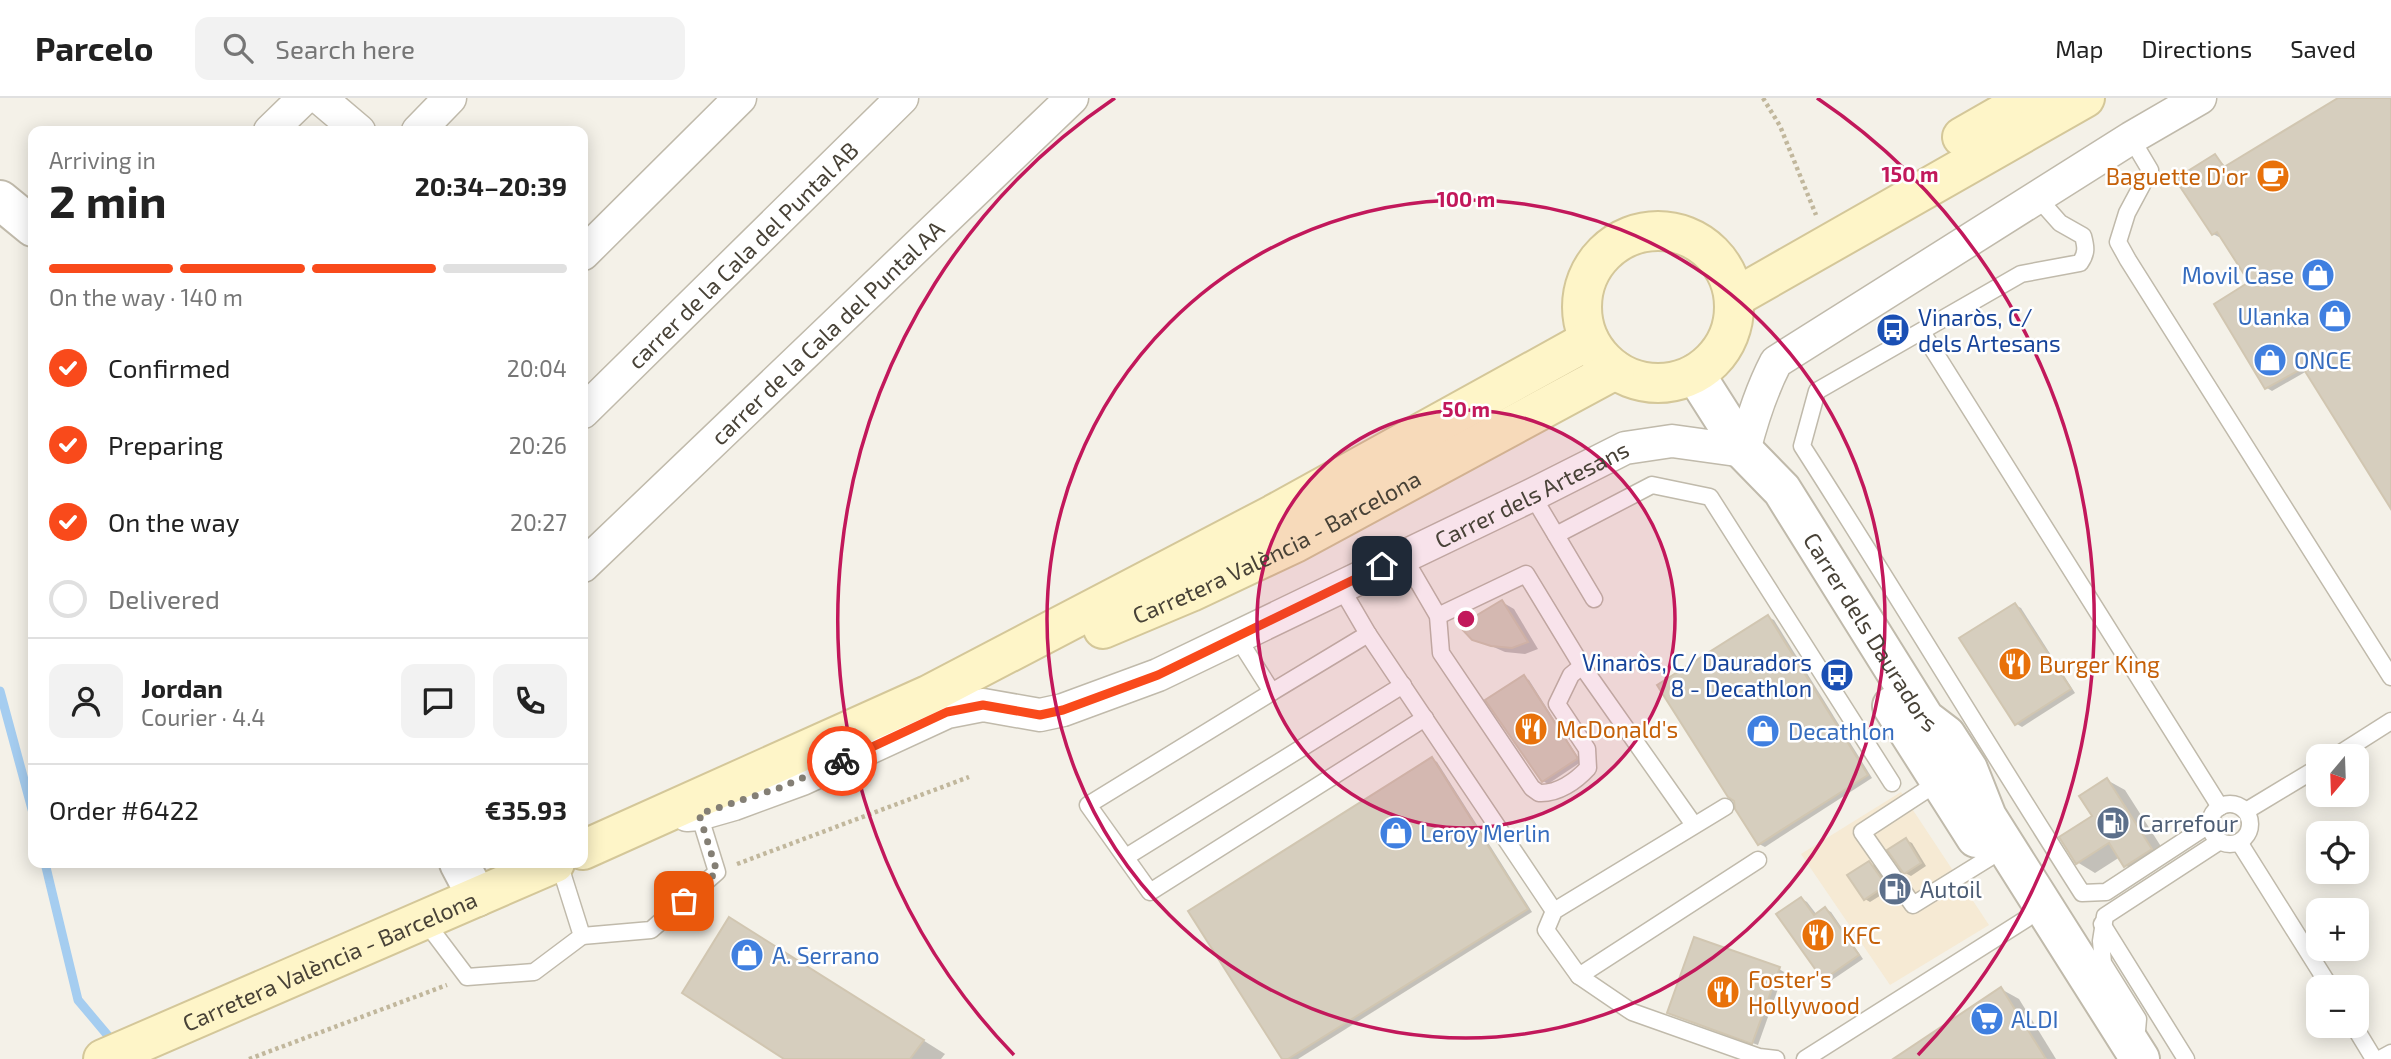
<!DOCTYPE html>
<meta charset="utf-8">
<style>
:root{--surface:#fff;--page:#f2f2f2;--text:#222;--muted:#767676;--line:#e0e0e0;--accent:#f94a1b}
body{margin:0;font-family:"Exo 2",sans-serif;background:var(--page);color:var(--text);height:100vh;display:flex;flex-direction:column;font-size:26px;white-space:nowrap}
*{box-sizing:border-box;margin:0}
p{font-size:23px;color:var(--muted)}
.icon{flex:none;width:38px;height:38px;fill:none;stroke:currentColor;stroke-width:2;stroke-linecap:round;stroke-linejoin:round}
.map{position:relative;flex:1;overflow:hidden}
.sheet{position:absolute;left:28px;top:28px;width:560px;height:742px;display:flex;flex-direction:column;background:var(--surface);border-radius:14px;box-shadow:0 4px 18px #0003}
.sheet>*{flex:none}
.needle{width:46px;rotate:199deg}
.controls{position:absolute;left:2306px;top:646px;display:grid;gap:14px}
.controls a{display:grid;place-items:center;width:63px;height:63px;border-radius:14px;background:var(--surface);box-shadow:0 4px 18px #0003;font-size:35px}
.pin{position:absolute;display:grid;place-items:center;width:60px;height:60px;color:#fff;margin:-30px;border-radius:14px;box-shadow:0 4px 10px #0006}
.courier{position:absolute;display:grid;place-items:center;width:70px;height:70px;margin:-35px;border:5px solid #f94a1b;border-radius:50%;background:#fff;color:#222;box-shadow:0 2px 9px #0007}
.head em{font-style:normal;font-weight:700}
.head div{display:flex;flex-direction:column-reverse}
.head{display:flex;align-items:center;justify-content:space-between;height:119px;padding:0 21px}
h1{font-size:46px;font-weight:700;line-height:52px}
.bar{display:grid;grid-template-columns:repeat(4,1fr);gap:10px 7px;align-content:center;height:84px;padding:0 21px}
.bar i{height:9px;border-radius:5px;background:var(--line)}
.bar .selected{background:var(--accent)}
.bar p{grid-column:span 4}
.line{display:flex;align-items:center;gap:18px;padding:0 21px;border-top:2px solid var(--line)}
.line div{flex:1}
.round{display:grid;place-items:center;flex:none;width:74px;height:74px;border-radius:14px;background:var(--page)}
ol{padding:0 21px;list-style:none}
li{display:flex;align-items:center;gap:21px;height:77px}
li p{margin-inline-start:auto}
li .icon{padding:7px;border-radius:50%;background:var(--accent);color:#fff;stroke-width:4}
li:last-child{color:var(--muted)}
li i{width:38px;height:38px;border:4px solid var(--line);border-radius:50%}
header{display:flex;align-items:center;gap:42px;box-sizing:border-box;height:98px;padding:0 35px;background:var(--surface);border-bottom:2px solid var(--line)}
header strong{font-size:33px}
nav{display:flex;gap:38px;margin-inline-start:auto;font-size:24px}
.search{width:490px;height:63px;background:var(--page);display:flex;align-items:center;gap:18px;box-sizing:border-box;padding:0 24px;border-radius:14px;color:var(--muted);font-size:26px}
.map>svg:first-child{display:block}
.commercial{fill:#f6ead4}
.shadow{fill:#0003}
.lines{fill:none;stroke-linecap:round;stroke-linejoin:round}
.stream{stroke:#a5cdf0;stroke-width:9}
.building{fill:#d6cebe;stroke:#d1c6b1;stroke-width:2}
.service-casing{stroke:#c0baab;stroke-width:19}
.minor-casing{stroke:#c0baab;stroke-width:35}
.tertiary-casing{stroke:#c0baab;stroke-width:42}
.secondary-casing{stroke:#d4c799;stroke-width:42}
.path{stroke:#c1b79c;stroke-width:4.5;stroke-dasharray:3.5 3.5;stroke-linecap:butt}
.service{stroke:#fff;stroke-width:16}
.minor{stroke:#fff;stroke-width:32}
.tertiary{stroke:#fff;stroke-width:38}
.secondary{stroke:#fef5c8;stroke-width:38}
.done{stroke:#847f75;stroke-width:7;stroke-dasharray:0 12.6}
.route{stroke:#f94a1b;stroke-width:9}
.ring{fill:none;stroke:#c2185b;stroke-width:3.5}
.labels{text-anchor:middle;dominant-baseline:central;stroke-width:5;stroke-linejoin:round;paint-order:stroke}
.food-label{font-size:23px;fill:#c56008;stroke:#fff;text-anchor:start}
.street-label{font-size:23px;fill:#484237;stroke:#fff}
.shop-label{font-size:23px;fill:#366cbe;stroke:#fff;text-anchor:start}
.transit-label{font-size:23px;fill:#164399;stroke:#fff;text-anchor:start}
.service-label{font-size:23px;fill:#4e5e75;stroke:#fff;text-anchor:start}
.centre{fill:#c2185b;stroke:#fff;stroke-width:3.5}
.ring-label{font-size:21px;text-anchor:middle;font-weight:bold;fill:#c2185b;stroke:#fff;stroke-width:5;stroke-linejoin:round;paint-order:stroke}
</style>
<header>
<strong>Parcelo</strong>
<div class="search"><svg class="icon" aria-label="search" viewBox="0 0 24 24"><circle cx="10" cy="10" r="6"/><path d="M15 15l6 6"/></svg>Search here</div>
<nav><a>Map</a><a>Directions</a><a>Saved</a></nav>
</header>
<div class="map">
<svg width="2391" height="961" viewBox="0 0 2391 961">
<rect width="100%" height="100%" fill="#f4f1e8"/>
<polygon class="commercial" points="1901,694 1989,827 1890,887 1801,756"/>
<g class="shadow">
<polygon points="2342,0 2391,0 2391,408 2307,273 2272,293 2267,290 2251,185 2221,137 2219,139 2213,136 2215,58 2227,70"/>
<polygon points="1502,504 1514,511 1538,551 1525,556 1505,554 1473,540"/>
<polygon points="2015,507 2021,510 2075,595 2022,629 2017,626"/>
<polygon points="1768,519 1774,522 1872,680 1765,749 1759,746 1735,702"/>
<polygon points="1524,579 1529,582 1581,664 1548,686 1543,683"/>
<polygon points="1432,661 1437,664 1532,814 1298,961 1284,961"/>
<polygon points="2107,682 2125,692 2169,761 2143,778 2125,767 2120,759 2095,775 2077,764"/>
<polygon points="1906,742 1912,745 1926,768 1911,778 1905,775"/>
<polygon points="1869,765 1875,768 1891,791 1870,804 1865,801"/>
<polygon points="1802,801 1807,804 1817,817 1825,811 1831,814 1863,861 1829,884 1824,881"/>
<polygon points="751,834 945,956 941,961 788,961"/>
<polygon points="1779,871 1784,874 1758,947 1674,917"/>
<polygon points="2001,891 2019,901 2056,961 1911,961"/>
</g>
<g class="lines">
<g class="stream">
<polyline points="0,593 33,715"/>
<polyline points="45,765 78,902 115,946"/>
</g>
</g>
<g class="building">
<polygon points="2338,0 2391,0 2391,411 2303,270 2265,291 2214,206 2249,184 2217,134 2212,137 2175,81 2215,56 2224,69"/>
<polygon points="1502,502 1528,544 1512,550 1491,548 1472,542 1459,528"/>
<polygon points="2015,505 2071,591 2015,627 1959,540"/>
<polygon points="1768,517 1868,677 1758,747 1735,711 1734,703 1728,699 1657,587"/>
<polygon points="1524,577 1577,659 1577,661 1542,684 1485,602"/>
<polygon points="1432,659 1528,811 1288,961 1282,961 1188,813"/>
<polygon points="2107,680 2152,751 2124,769 2109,745 2076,766 2059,739 2092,718 2079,698"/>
<polygon points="1906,740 1921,765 1904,776 1887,752"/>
<polygon points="1869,763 1886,787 1864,802 1847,777"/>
<polygon points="1801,799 1814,817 1825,809 1859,857 1823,882 1776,816"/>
<polygon points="729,819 924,942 910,961 784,961 682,895"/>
<polygon points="1694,839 1780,869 1752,946 1667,915"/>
<polygon points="2001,889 2046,961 1893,961"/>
</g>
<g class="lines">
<defs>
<g id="service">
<polyline points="2131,40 2150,72 2127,115 2118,144 2128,162 2391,579"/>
<path d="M2037,99L2060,125L2083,138C2086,149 2087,155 2080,165L2021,176L1817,293L1802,348C1897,496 1987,647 2082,795L2106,794L2210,726"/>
<polyline points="1922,234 2220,709"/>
<polyline points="1532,397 1594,501"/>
<polyline points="1556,437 1652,387 1710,399 1892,685"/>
<path d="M1403,458L1438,518L1441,555L1532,690L1539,695C1558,696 1576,683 1588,670L1587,651L1557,606L1571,577L1582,568"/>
<polyline points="1340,488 1368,536 1554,813"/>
<polyline points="1438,518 1526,476 1582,568 1694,727"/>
<polyline points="1237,539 1272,594 1088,707 1150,794 1425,620"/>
<polyline points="1272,594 1368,536"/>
<polyline points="2336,658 2391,623"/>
<polyline points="1940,683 1862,734 1913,807 1989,760"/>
<circle cx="2230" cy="726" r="20"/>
<polyline points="1725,709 1554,813 1546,832 1579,878 1632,914 1759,959 1776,961"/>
<polyline points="2246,713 2319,669"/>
<polyline points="2239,744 2330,889"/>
<polyline points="1126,759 1403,587"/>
<polyline points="424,822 467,879 534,874 582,838 559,765"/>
<polyline points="2102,826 2186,961"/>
<polyline points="582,838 651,832 717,774 699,716"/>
<polyline points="1579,878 1758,762"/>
<polyline points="2354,928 2374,961"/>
<polyline points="2136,944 2138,921 2103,865 2101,843 2105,818 2220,743"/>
<polyline points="1805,961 2026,821"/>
<polyline points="2380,961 2391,955"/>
</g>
<g id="minor">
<polyline points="320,0 359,33"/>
<polyline points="270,33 304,0"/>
<polyline points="418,33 450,0"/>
<polyline points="583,156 740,0"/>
<path id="s1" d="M583,314L902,0"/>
<path id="s2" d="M583,468L1072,0"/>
<path id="s3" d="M687,717L699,716L734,706L802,681L947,614L983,607L1040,617L1063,612L1158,577L1532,397L1625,350L1672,343L1744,353C1752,321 1761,293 1776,264L2131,40L2200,0"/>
</g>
<g id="tertiary">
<polyline points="0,102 33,129"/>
<path id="s4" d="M1695,276L1744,353L1782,392L1925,621L1946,637L1968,671L1987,719L2140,961"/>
<polyline points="1892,608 1976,740"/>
<polyline points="459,765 477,799"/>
</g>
<g id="secondary">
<polyline points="1962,39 2030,0"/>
<circle cx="1658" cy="209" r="76"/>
<polyline points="1734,200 2085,0"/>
<path id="s5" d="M1103,531L1191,494L1295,445L1615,272"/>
<polyline points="583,752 928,597 1274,416 1589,242"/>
<path id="s6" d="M103,961L555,765"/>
</g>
</defs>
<use href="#service" class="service-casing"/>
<use href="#minor" class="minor-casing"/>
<use href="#tertiary" class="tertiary-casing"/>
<use href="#secondary" class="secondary-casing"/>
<g class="path">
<polyline points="1763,0 1780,28 1816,117"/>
<polyline points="737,766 969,679"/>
<polyline points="249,961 447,887"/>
</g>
<use href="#service" class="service"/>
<use href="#minor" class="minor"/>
<use href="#tertiary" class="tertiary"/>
<use href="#secondary" class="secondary"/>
</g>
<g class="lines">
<polyline class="done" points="684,803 717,774 699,716 779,690 842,663"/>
<polyline class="route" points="842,663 947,614 983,607 1040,617 1063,612 1158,577 1382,468"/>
</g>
<circle cx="1466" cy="521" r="209" fill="#c2185b" fill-opacity=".12"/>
<g class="ring">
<circle cx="1466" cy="521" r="209"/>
<circle cx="1466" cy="521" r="419"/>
<path d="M1014 957A628 628 0 0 1 1115 0M1817 0A628 628 0 0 1 1918 957"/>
</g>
<defs>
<symbol id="cafe-disc" viewBox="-11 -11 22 22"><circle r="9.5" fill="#e8710a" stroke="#fff"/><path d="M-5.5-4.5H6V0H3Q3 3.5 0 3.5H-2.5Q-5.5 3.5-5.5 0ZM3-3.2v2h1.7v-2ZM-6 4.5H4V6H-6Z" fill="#fff"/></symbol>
<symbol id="shop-disc" viewBox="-11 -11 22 22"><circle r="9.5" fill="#3f7fe0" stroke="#fff"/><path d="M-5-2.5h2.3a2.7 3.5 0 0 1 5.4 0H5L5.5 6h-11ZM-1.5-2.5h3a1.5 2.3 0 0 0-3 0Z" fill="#fff"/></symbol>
<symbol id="bus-disc" viewBox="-11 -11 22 22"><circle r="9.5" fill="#1a4fb4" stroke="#fff"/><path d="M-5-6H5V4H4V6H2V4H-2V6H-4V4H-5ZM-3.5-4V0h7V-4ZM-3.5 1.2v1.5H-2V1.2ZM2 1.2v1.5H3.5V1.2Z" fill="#fff"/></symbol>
<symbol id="restaurant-disc" viewBox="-11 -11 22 22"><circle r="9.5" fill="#e8710a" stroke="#fff"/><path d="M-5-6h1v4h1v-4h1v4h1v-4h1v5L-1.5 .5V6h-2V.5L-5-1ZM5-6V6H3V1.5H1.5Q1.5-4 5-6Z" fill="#fff"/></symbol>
<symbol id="fuel-disc" viewBox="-11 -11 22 22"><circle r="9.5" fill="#5c6f8a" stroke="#fff"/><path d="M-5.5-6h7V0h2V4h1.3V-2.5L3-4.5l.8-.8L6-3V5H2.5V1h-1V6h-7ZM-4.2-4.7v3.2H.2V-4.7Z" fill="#fff"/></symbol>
<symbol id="supermarket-disc" viewBox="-11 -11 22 22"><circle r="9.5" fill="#3f7fe0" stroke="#fff"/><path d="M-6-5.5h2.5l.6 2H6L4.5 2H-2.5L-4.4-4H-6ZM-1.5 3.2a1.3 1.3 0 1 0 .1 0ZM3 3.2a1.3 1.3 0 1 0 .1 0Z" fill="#fff"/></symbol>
</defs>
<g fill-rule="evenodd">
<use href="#cafe-disc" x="2254" y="59" width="38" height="38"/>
<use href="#shop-disc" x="2299" y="158" width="38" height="38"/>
<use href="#shop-disc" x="2316" y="199" width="38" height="38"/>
<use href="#bus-disc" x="1874" y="213" width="38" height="38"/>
<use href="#shop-disc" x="2251" y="243" width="38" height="38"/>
<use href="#restaurant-disc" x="1996" y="547" width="38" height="38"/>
<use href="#bus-disc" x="1818" y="558" width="38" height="38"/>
<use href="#restaurant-disc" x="1512" y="612" width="38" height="38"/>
<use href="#shop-disc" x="1744" y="614" width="38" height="38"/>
<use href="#fuel-disc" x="2094" y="706" width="38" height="38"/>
<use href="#shop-disc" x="1377" y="716" width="38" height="38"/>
<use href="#fuel-disc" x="1876" y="772" width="38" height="38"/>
<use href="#restaurant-disc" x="1799" y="818" width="38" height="38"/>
<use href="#shop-disc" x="728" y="838" width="38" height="38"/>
<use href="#restaurant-disc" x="1704" y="875" width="38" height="38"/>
<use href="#supermarket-disc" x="1968" y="902" width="38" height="38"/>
</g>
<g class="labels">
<g class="food-label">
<text x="2248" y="78" text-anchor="end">Baguette D'or</text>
<text x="2039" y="566">Burger King</text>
<text x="1556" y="631">McDonald's</text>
<text x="1842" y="837">KFC</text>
<text x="1748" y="881">Foster's<tspan x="1748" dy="26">Hollywood</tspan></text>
</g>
<g class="street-label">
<text stroke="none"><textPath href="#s1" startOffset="224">carrer de la Cala del Puntal AB</textPath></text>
<text stroke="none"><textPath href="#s2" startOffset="338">carrer de la Cala del Puntal AA</textPath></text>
<text stroke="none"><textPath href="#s3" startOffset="915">Carrer dels Artesans</textPath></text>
<text stroke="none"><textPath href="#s5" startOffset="192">Carretera València - Barcelona</textPath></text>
<text stroke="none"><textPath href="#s4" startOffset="313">Carrer dels Dauradors</textPath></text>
<text stroke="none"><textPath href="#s6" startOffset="247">Carretera València - Barcelona</textPath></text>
</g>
<g class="shop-label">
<text x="2294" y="177" text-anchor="end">Movil Case</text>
<text x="2310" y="218" text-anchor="end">Ulanka</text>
<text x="2294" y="262">ONCE</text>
<text x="1788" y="633">Decathlon</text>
<text x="1420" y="735">Leroy Merlin</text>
<text x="772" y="857">A. Serrano</text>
<text x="2011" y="921">ALDI</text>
</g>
<g class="transit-label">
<text x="1918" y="219">Vinaròs, C/<tspan x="1918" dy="26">dels Artesans</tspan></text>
<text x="1812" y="564" text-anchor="end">Vinaròs, C/ Dauradors<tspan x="1812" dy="26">8 - Decathlon</tspan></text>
</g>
<g class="service-label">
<text x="2138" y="725">Carrefour</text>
<text x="1920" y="791">Autoil</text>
</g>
</g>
<circle cx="1466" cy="521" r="10" class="centre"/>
<g class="ring-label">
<text x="1910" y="84">150 m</text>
<text x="1466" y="109">100 m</text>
<text x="1466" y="319">50 m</text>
</g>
</svg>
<div class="controls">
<a><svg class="needle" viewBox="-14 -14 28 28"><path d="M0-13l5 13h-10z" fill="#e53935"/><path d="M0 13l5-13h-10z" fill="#767676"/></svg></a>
<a><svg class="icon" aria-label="locate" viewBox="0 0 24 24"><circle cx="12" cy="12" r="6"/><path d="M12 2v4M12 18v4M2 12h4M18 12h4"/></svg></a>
<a>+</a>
<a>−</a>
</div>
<div class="pin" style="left:684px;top:803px;background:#ea580c"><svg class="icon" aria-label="bag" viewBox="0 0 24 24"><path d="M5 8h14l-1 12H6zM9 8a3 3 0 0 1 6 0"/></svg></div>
<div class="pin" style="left:1382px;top:468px;background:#1f2937"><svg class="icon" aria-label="home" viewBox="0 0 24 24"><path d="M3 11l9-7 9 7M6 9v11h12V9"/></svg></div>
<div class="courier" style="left:842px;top:663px"><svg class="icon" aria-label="bike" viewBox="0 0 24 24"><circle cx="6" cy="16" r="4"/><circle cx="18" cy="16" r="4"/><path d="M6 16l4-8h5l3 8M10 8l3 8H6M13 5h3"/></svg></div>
<section class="sheet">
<div class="head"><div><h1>2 min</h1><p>Arriving in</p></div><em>20:34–20:39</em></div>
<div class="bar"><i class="selected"></i><i class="selected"></i><i class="selected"></i><i></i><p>On the way · 140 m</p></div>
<ol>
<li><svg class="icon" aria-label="check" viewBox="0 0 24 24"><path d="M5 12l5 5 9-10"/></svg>Confirmed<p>20:04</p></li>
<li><svg class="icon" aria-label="check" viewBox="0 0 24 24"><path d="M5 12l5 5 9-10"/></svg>Preparing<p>20:26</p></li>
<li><svg class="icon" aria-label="check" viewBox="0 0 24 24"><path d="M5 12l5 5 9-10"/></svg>On the way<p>20:27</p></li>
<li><i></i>Delivered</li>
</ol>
<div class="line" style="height:126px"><a class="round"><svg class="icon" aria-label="person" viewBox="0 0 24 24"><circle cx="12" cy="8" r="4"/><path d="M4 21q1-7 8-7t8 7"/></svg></a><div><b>Jordan</b><p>Courier · 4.4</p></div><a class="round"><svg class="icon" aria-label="chat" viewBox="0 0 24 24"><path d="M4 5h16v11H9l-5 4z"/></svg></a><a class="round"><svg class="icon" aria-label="phone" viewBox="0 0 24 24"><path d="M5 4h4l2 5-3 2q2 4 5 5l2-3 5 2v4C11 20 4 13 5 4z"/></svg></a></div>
<div class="line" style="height:91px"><div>Order #6422</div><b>€35.93</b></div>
</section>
</div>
